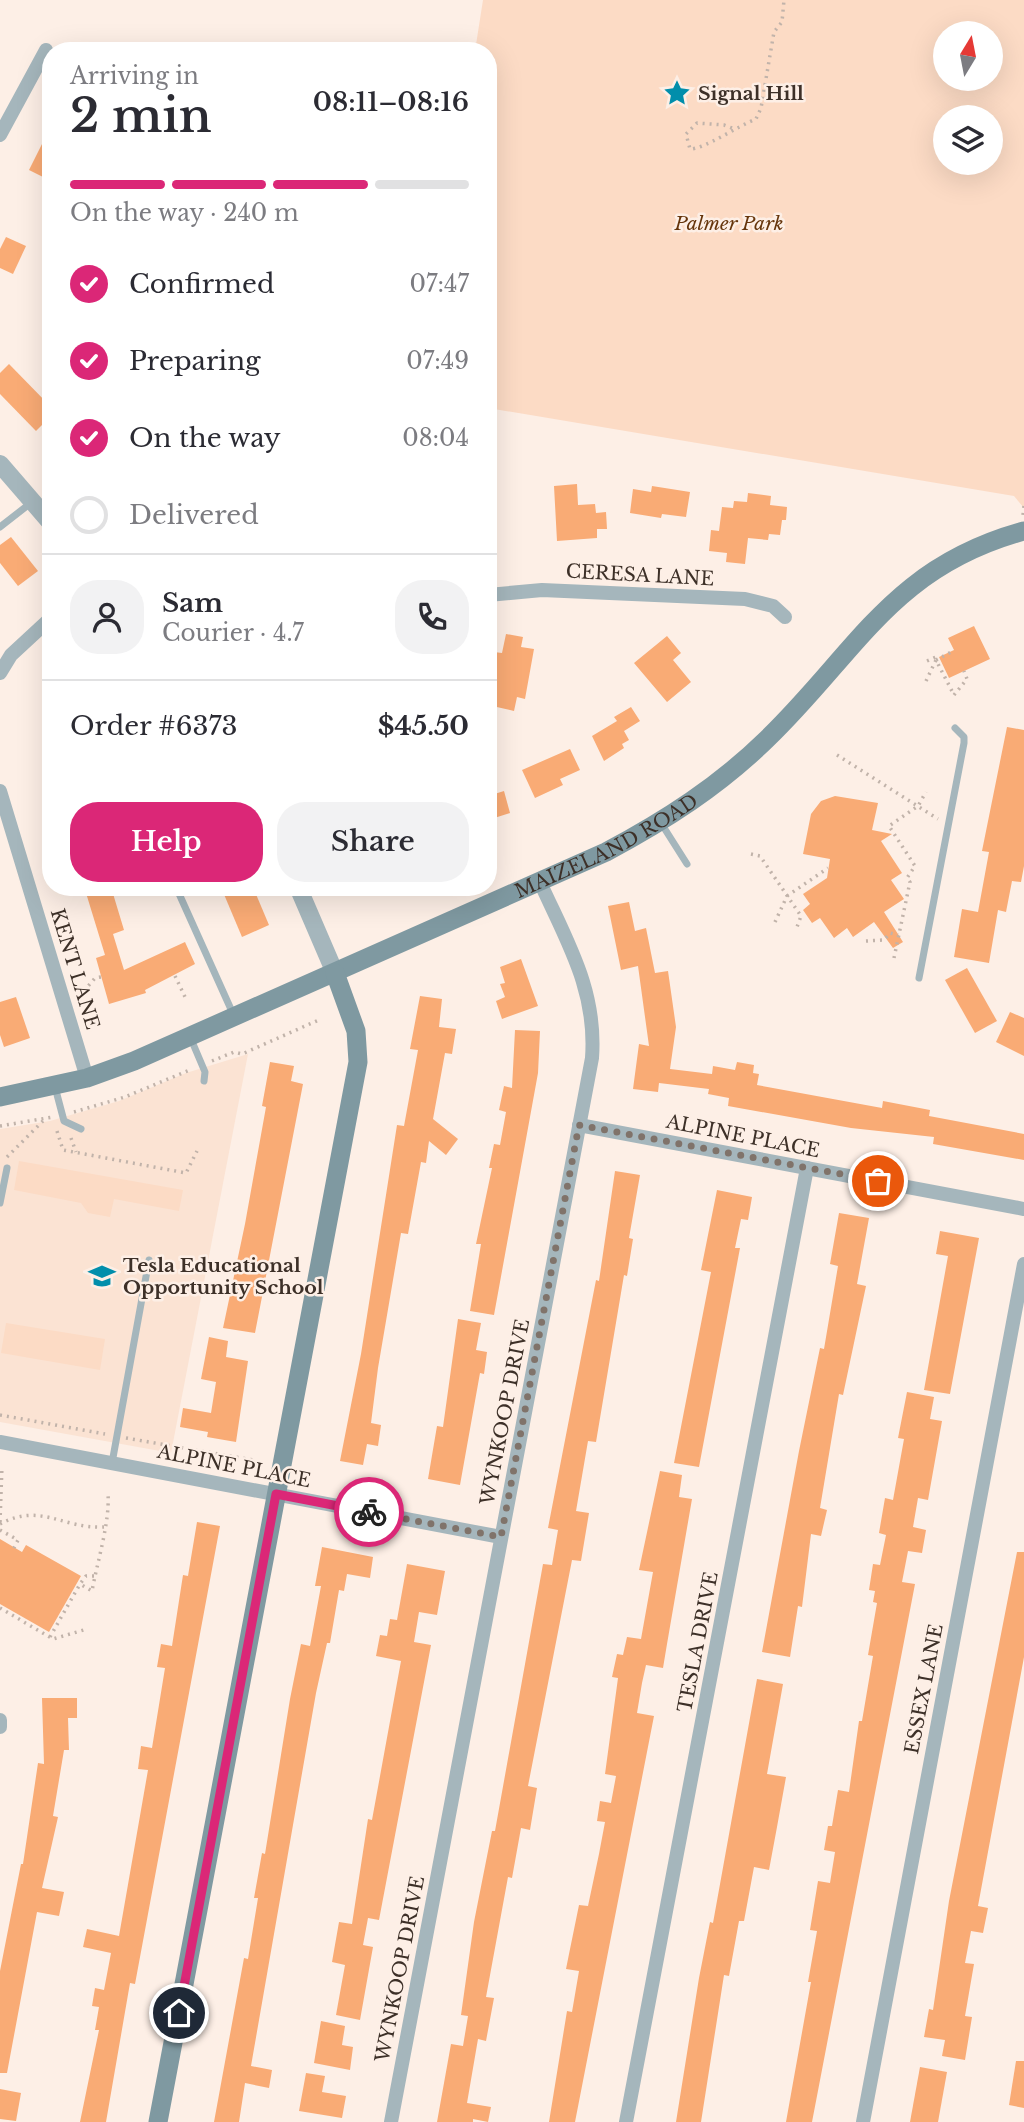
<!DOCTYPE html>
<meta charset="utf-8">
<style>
:root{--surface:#fff;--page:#f2f2f3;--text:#2b2b33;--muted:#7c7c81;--line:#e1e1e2;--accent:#db2777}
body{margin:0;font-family:"Libre Baskerville",serif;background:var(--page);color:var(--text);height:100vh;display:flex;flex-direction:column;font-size:26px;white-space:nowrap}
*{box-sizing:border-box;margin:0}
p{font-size:23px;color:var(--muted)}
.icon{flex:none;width:38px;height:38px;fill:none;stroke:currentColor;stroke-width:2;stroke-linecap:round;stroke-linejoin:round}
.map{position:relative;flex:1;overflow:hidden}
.sheet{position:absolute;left:42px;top:42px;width:455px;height:854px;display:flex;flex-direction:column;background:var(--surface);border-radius:28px;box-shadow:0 7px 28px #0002}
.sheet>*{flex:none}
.needle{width:46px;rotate:10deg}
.tools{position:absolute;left:933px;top:21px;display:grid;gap:14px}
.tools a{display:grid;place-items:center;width:70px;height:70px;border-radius:50%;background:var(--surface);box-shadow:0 7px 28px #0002;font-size:35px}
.pin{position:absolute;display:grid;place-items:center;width:60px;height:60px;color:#fff;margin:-30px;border:4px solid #fff;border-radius:50%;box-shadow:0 2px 7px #0007}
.courier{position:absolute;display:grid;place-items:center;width:70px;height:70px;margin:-35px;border:5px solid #db2777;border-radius:50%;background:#fff;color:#222;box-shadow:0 2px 9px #0007}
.overview em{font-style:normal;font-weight:600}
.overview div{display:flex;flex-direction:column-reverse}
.overview{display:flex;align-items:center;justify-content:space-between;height:119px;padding:0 28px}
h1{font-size:46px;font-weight:600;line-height:52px}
.bar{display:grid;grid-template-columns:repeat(4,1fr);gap:10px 7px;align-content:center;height:84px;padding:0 28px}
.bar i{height:9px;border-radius:5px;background:var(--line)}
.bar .active{background:var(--accent)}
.bar p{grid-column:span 4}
.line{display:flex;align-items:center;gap:18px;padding:0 28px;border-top:2px solid var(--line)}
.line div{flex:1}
.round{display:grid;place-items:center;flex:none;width:74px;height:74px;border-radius:28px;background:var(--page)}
ol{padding:0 28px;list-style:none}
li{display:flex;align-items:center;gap:21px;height:77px}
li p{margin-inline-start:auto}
li .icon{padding:7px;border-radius:50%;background:var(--accent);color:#fff;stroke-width:4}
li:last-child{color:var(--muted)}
li i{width:38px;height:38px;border:4px solid var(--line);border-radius:50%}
.primary-button{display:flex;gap:14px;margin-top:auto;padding:14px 28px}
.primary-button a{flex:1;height:80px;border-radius:28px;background:var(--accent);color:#fff;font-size:28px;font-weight:600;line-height:80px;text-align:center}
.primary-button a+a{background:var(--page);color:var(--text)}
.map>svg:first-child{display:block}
.built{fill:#fbe3d3}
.green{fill:#fcdbc5;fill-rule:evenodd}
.building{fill:#f9ab75}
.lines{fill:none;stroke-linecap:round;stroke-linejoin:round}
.path{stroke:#c1b3aa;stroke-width:3.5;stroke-dasharray:2 5;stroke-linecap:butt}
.service{stroke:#a5b6bc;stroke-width:7}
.minor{stroke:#a5b6bc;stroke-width:14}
.tertiary{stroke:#a5b6bc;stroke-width:18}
.secondary{stroke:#7f99a1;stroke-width:19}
.done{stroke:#80736a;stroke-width:7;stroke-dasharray:0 12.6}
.route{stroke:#db2777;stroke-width:9}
.labels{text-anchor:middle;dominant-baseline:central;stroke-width:5;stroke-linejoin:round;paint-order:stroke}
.poi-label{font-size:19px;font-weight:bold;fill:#3d3028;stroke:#fdefe6;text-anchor:start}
.park-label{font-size:19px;font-style:italic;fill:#66350b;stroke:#fdefe6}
.street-label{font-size:19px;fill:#3d3028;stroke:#fdefe6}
</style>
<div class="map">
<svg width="1024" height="2122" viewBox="0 0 1024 2122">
<rect width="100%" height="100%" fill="#fdefe6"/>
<polygon class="built" points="248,1054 171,1453 0,1422 0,1129 50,1121 119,1101 186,1073"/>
<g class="green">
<path d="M483,0H1024V508L1014,496L488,408V51H475ZM990,33V79H945V33ZM990,117V163H945V117Z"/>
<polygon points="19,1161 183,1190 179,1211 114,1199 110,1217 88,1213 81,1203 14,1190"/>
<polygon points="6,1323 105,1339 100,1370 1,1353"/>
</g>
<g class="building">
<polygon points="51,126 51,181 29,170"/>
<polygon points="6,237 26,246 13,274 0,268 0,249"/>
<polygon points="9,364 51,407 51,416 36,431 0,394 0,373"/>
<polygon points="577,484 578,505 595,504 596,513 606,512 607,529 597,529 597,538 557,541 554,486"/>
<polygon points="652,486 690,492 686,517 662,514 661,518 630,513 633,489 651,492"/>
<polygon points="748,493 771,496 770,505 787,507 786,520 782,520 780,535 769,534 768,540 748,538 745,564 726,562 727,553 709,551 711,530 719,531 722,507 733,508 734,501 747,502"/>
<polygon points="11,537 38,571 18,586 0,563 0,545"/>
<polygon points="974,626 990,659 949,678 939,657 954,650 948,638"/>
<polygon points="506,634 523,637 521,647 534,649 525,699 517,697 514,711 488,705 494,652 502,653"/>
<polygon points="667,636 681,653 673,660 691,682 667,702 634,663"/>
<polygon points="631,707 640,721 624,731 629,740 622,744 624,748 604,761 592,736 617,721 614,717"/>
<polygon points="1007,727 1024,730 1024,866 1021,882 1012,881 1006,912 998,910 989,963 954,957 962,909 978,912 989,852 982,851"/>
<polygon points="570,749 580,770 560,779 563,785 535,798 522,770"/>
<polygon points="504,791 510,813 488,820 488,796"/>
<polygon points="835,796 878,803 872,830 892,834 881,841 902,873 891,880 904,899 884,912 903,942 893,948 874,922 853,937 847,928 834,938 820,918 812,923 803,910 810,904 803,894 827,878 830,859 803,854 811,814 821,801"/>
<polygon points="105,887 111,887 124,930 113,934 124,970 185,942 195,964 145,990 146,993 109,1004 96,958 105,955 86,893"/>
<polygon points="234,887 253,887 269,925 242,937 223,892"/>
<polygon points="629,902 635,931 646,928 655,973 668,971 676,1027 670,1069 712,1074 713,1066 735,1070 737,1062 754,1065 753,1073 759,1074 757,1085 882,1108 883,1101 930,1110 929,1116 1024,1134 1024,1160 933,1144 934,1137 851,1128 728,1106 729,1098 708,1094 709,1089 659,1083 658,1092 633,1089 639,1044 649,1046 638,966 621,970 608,906"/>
<polygon points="521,959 538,1006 502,1019 496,1001 505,997 500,984 505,983 500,967"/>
<polygon points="967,968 997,1021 975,1033 945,980"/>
<polygon points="420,996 442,999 439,1027 456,1029 452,1054 445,1053 433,1119 458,1139 446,1155 429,1141 426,1163 421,1162 408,1234 401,1233 378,1368 371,1423 381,1425 378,1446 367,1444 363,1465 340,1461 361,1354 397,1125 404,1126 418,1050 410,1049"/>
<polygon points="16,997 30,1038 4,1047 0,1035 0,1002"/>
<polygon points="1010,1012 1024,1018 1024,1056 996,1042"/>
<polygon points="515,1030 540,1031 538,1073 494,1315 470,1311 481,1244 476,1244 492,1168 489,1168 494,1144 500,1145 506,1112 499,1110 504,1086 512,1088"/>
<polygon points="270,1062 294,1066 291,1081 303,1084 255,1333 223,1328 245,1224 266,1107 262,1106"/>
<polygon points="615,1171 640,1175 629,1238 633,1239 627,1276 624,1275 596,1442 588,1441 576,1511 589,1513 581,1561 572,1560 528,1786 537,1788 530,1830 521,1828 512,1878 508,1877 486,1997 494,1998 486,2041 478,2039 467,2103 491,2107 488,2122 473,2119 473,2122 437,2122 451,2044 463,2046 468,2016 461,2015 474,1922 492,1831 495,1831 543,1564 552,1565 558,1530 548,1528 596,1280 599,1281"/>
<polygon points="717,1190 752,1197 748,1220 741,1219 735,1248 740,1248 699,1467 674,1463 711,1272 701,1270"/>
<polygon points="839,1213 869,1218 857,1284 866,1286 843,1395 839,1394 820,1508 827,1510 821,1536 811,1534 802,1607 798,1606 790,1657 762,1652 799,1451 820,1348 824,1349 838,1266 830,1264"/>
<polygon points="940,1231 979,1238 950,1394 924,1390 948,1256 936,1254"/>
<polygon points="458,1319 481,1323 476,1350 487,1352 484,1374 480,1373 460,1485 428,1479 437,1426 443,1427"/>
<polygon points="209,1337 228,1341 226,1357 248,1361 236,1442 207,1437 208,1432 180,1427 183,1408 211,1413 216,1382 201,1379"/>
<polygon points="907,1392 934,1397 930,1419 942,1421 928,1500 918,1498 913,1527 926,1530 922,1553 908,1551 902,1582 915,1584 812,2122 786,2122 811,1982 808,1982 817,1931 810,1930 818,1881 830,1883 835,1852 824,1850 828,1826 832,1826 838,1790 849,1792 859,1721 862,1721 873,1656 868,1655 877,1603 873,1602 875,1591 869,1590 873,1564 880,1565 886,1535 879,1533 885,1498 893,1500 904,1439 898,1438"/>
<polygon points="660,1471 682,1475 679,1497 692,1499 667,1644 663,1668 646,1665 642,1683 637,1713 654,1716 575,2122 549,2122 567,2011 572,2012 579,1971 566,1969 569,1954 579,1905 588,1906 599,1854 605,1822 597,1821 600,1801 611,1803 616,1776 605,1774 618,1678 612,1677 617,1654 623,1655 627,1637 641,1639 653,1572 639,1570"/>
<polygon points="197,1522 220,1526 135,1984 130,1983 106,2122 80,2122 99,2030 95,2030 99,2007 92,2006 95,1988 104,1990 111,1953 83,1947 87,1929 119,1936 148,1770 138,1769 141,1746 152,1748 165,1668 157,1667 161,1644 172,1646 183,1575 188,1576"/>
<polygon points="0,1539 22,1552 26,1545 81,1576 49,1632 0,1604"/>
<polygon points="322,1547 373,1557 370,1578 347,1574 344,1591 339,1590 330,1643 327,1643 316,1693 251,2066 272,2070 269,2088 245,2083 239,2122 214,2122 244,1958 248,1959 258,1898 254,1898 262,1853 265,1854 290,1699 301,1644 310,1646 321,1586 315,1586"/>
<polygon points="1017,1552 1024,1552 1024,1657 978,1906 988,1908 983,1933 971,1931 965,1963 974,1964 965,2016 972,2017 965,2060 942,2056 945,2040 924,2037 929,2009 933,2010 949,1901"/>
<polygon points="407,1564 445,1571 437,1615 419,1612 414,1642 431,1645 379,1920 368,1918 363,1945 373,1947 360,2020 336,2015 345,1965 332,1962 339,1922 352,1924 368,1819 372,1820 401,1661 376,1656 380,1635 387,1636 390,1619 397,1620"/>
<polygon points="757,1679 783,1684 767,1774 786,1777 777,1827 769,1870 754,1867 744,1921 739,1921 729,1976 724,1975 701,2122 676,2122 699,1978 710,1922 713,1923"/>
<polygon points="42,1698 77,1698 77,1718 68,1718 69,1750 64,1750 53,1816 58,1817 42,1888 64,1892 59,1916 37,1912 7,2073 0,2073 0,1971 21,1864 23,1864 38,1763 44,1764"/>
<polygon points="321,2021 345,2026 342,2045 353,2047 350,2070 314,2063"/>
<polygon points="1016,2061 1024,2061 1024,2108 1009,2105"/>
<polygon points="920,2067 947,2072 938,2122 910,2122"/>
<polygon points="306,2073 325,2076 322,2092 346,2096 342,2118 299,2111"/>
<polygon points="0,2089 21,2093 16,2121 0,2119"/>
</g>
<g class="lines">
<g class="path">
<path d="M732,128L724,125L697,123L686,134L690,149C704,149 738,126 756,119L761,108L774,32L782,22L784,0"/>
<polyline points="1023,515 1024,506"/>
<polyline points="936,660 953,651"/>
<polyline points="927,661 936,657"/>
<polyline points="926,681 936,660 954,695"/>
<polyline points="954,695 967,679 964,671"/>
<polyline points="837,755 938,819"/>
<polyline points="751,854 760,856 801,916 797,927"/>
<polyline points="787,896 828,868"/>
<polyline points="775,922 787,896"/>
<polyline points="866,941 884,940 890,933 898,935"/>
<polyline points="894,958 910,882 907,878 915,866 889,826 918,806 926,792"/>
<polyline points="175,976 186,999"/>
<polyline points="84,991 95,978 101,977"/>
<polyline points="212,1061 234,1052 242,1054 321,1019"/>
<polyline points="74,1112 125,1097 192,1069"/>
<polyline points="0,1126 53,1117"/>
<polyline points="57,1131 63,1150 186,1173 197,1151"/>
<polyline points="71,1138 76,1152"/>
<polyline points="7,1157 43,1121"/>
<polyline points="0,1415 105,1434"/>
<polyline points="126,1438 253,1460"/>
<polyline points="0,1522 2,1466"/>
<path d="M0,1524C41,1502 62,1529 104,1527"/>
<polyline points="0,1530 18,1540 14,1548"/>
<path d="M94,1576H86L80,1584L92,1591C97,1563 110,1522 108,1494"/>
<polyline points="0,1608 53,1639 87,1629"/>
<polyline points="50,1637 80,1584"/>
</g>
<g class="service">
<polyline points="0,527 32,502"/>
<polyline points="661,823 687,864"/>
<polyline points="176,887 234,1016"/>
<polyline points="919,978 964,743 964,737 955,728"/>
<polyline points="191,1039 205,1072 204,1081"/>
<polyline points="55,1087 64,1121 81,1129"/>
<polyline points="0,1203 7,1168"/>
<polyline points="112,1463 149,1260"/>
</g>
<g class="minor">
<polyline points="0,135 46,50"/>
<polyline points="488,595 542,590 745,599 773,606 785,617"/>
<polyline points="0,673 11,655 51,618"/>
<polyline points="0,791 87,1078"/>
<polyline points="579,1125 1024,1209"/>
<polyline points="0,1442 501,1537"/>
<polyline points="0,1720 0,1727"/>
<path d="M391,2122L592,1058C597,990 567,942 540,882"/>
<polyline points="626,2122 807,1168"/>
<polyline points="863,2122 1024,1264"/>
</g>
<g class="tertiary">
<polyline points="0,464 51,523"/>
<polyline points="298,887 335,973"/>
</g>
<g class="secondary">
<path id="s1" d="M0,1097L87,1078L134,1061L606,852C666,820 719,786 767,739C857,652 892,567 1024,531"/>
<polyline points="158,2122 358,1062 356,1031 335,973"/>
</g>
</g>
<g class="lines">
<polyline class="done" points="369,1512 501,1537 579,1125 878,1181"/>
<polyline class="route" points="179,2013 276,1494 369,1512"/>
</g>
<defs>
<symbol id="sight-bare" viewBox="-9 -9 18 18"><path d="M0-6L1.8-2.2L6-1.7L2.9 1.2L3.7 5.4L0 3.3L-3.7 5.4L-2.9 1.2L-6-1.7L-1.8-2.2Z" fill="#018eab" stroke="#fdefe6" stroke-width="2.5" paint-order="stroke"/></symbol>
<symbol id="school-bare" viewBox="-9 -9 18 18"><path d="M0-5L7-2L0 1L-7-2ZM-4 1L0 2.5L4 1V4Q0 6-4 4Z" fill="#018eab" stroke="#fdefe6" stroke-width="2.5" paint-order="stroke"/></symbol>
</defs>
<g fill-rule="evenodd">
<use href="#sight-bare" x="658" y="74" width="38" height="38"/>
<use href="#school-bare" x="83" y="1257" width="38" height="38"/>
</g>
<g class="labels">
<g class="poi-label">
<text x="698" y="93">Signal Hill</text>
<text x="123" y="1265">Tesla Educational<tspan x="123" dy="22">Opportunity School</tspan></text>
</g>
<g class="park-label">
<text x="729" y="223">Palmer Park</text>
</g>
<g class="street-label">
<text transform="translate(640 575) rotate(3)">CERESA LANE</text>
<text stroke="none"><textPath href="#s1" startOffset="658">MAIZELAND ROAD</textPath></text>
<text transform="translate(75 969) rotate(73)">KENT LANE</text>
<text transform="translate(743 1136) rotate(11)">ALPINE PLACE</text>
<text transform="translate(505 1412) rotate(-79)">WYNKOOP DRIVE</text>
<text transform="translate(234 1466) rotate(11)">ALPINE PLACE</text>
<text transform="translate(698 1642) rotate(-79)">TESLA DRIVE</text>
<text transform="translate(924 1689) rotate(-79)">ESSEX LANE</text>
<text transform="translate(400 1969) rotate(-79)">WYNKOOP DRIVE</text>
</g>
</g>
</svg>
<div class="tools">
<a><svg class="needle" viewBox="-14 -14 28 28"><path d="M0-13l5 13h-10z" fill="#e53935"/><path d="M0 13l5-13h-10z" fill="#7c7c81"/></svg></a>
<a><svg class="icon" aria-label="layers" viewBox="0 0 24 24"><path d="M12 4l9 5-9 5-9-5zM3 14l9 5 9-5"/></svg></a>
</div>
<div class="pin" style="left:878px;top:1181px;background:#ea580c"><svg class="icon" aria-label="bag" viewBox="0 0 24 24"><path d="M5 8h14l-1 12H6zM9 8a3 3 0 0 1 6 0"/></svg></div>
<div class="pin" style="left:179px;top:2013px;background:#1f2937"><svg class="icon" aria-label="home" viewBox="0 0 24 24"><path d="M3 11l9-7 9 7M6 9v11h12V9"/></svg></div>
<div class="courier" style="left:369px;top:1512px"><svg class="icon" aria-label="bike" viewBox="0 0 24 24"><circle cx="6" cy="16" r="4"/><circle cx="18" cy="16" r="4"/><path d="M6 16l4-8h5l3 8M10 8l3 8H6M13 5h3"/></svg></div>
<section class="sheet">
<div class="overview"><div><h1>2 min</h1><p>Arriving in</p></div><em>08:11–08:16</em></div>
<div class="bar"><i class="active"></i><i class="active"></i><i class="active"></i><i></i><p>On the way · 240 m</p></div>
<ol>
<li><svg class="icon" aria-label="check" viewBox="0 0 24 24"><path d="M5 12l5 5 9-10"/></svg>Confirmed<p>07:47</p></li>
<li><svg class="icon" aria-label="check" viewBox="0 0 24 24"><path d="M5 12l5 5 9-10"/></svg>Preparing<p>07:49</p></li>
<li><svg class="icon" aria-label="check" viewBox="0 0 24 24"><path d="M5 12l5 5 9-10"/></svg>On the way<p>08:04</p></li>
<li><i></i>Delivered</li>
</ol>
<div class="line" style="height:126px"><a class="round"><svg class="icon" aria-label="person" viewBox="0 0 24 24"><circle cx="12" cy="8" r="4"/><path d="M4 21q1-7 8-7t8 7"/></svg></a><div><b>Sam</b><p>Courier · 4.7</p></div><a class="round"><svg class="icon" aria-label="phone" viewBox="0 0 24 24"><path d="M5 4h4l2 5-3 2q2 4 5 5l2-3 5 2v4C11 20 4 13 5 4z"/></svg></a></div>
<div class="line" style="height:91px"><div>Order #6373</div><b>$45.50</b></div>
<div class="primary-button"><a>Help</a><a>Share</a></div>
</section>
</div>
